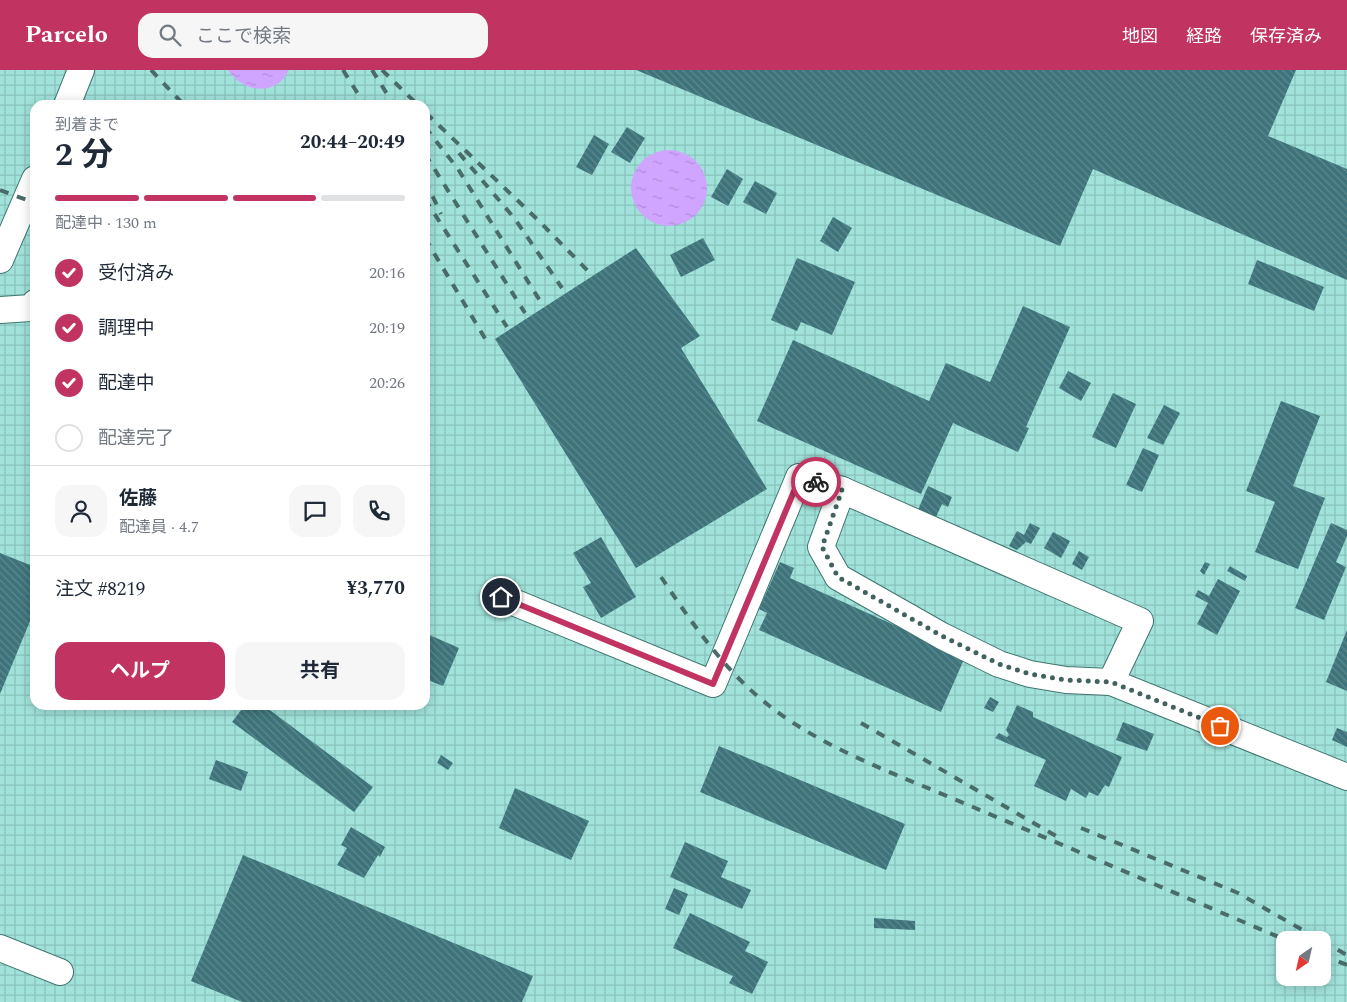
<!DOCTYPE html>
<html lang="ja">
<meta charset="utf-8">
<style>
:root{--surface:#fff;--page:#f6f6f7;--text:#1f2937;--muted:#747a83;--line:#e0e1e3;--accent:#c13462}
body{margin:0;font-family:Spectral,"Noto Sans JP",serif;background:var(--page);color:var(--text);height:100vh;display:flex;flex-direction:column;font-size:19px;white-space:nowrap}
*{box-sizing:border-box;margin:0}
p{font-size:16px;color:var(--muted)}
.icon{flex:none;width:28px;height:28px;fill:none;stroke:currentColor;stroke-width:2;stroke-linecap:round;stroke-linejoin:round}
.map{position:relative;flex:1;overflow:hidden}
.details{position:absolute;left:30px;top:30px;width:400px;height:610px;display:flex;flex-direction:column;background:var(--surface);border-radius:15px;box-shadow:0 2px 12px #0003}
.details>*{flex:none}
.needle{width:32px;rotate:214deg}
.buttons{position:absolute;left:1276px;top:861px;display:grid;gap:10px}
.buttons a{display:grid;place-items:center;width:55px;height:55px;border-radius:10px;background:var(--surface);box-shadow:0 2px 12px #0003;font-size:25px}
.pin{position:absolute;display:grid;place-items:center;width:42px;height:42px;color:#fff;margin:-21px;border:2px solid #fff;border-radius:50%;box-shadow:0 1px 5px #0007}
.courier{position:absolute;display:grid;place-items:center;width:50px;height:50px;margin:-25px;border:4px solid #c13462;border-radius:50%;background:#fff;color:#222;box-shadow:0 1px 6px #0007}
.head em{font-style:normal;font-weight:700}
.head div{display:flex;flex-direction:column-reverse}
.head{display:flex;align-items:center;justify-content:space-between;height:85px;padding:0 25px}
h1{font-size:32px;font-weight:700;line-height:38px}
.bar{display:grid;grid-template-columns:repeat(4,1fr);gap:8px 5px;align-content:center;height:60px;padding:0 25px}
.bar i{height:6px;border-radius:4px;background:var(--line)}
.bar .current{background:var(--accent)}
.bar p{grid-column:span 4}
.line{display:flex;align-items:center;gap:12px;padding:0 25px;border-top:1px solid var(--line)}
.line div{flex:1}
.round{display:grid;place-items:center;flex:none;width:52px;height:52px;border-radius:15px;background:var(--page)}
ol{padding:0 25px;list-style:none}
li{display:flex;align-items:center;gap:15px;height:55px}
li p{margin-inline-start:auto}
li .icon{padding:5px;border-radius:50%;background:var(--accent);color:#fff;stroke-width:4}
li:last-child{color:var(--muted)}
li i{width:28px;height:28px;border:2px solid var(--line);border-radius:50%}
.action{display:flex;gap:10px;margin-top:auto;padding:10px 25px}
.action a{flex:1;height:58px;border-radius:15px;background:var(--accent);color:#fff;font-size:20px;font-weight:700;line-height:58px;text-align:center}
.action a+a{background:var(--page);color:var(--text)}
header{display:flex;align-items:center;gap:30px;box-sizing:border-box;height:70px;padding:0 25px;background:var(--accent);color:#fff}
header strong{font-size:24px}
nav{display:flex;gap:28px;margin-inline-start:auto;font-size:18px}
.search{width:350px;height:45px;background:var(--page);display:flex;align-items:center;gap:12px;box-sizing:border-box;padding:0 18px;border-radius:15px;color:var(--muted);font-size:19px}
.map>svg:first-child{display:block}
.industrial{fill:url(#industrial-grid);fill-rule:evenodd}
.water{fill:url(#water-ripples)}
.building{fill:url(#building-back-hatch)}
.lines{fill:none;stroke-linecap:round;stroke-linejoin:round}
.minor-casing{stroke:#3f766f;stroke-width:28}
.minor{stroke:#fff;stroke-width:26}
.rail{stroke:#496c68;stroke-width:4;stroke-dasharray:9 9;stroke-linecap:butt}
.done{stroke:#41625e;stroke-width:5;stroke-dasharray:0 9}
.route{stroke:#c13462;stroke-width:6}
</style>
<header>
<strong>Parcelo</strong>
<div class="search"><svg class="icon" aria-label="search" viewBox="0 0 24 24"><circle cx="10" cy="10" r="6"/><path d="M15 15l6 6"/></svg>ここで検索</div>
<nav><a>地図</a><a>経路</a><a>保存済み</a></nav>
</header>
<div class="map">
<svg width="1347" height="932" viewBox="0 0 1347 932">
<defs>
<pattern id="industrial-grid" width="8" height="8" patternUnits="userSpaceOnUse" patternTransform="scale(1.25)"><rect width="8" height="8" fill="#a1e3db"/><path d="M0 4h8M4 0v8" fill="none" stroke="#89c2bb"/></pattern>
<pattern id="water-ripples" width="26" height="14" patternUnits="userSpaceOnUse" patternTransform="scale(1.25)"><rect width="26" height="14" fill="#d0a5ff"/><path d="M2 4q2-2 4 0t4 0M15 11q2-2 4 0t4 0" fill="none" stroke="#b18dda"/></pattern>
<pattern id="building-back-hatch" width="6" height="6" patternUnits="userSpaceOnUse" patternTransform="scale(1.25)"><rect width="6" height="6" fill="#3d747b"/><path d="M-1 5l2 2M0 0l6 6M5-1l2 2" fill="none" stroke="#60898d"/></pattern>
</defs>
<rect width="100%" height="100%" fill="#b8f2ea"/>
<path class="industrial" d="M0,0H1347V932H0ZM35,35H425V635H35ZM1285,870H1322V908H1285Z"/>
<g class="water">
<path d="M228,0H289C276,27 243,23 228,0Z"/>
<circle cx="669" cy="118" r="38"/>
</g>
<g class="building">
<polygon points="636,0 1296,0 1268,66 1347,99 1347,210 1093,99 1060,176"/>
<polygon points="627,57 645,68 630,93 611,82"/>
<polygon points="594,65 609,74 592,105 576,97"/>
<polygon points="727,99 743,109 728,136 711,127"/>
<polygon points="755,111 777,123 766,144 743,132"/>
<polygon points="833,147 852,158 838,182 820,171"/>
<polygon points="703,168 715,190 681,207 670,185"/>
<polygon points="636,178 700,266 681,278 767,419 636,498 495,269"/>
<polygon points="797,188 855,212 832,265 801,252 797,261 771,250"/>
<polygon points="1257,190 1324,217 1314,241 1248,214"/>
<polygon points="1023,236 1070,257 1026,357 1029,358 1018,382 953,353 921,424 757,351 793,270 929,331 946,293 990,312"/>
<polygon points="1068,301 1091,313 1081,331 1059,318"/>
<polygon points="1113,323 1136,334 1116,378 1092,367"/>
<polygon points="1281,331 1320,346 1293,416 1325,428 1298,499 1255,482 1275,432 1246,421"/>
<polygon points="1164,335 1180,343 1163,375 1147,368"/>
<polygon points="1143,378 1159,385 1142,422 1126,415"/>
<polygon points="928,416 952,427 948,437 942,434 936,447 918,440"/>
<polygon points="1030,453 1040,458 1031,474 1026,472 1017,480 1009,476 1017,461 1024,465"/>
<polygon points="1331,453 1347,460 1347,466 1336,492 1346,497 1324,550 1295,538"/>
<polygon points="1053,462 1070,471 1061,488 1044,478"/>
<polygon points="601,467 636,527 601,548 583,517 591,513 573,483"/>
<polygon points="1079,481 1089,487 1082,500 1072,494"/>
<polygon points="0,483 35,497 35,539 0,624"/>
<polygon points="780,492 794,498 790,508 965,587 941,642 759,560 767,543 759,539"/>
<polygon points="1205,492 1210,494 1204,505 1200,501"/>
<polygon points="1230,496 1247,506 1245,511 1227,501"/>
<polygon points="1218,509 1240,521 1217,565 1197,554 1208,533 1195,526 1198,520 1209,526"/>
<polygon points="1347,560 1347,621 1326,612"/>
<polygon points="425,563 459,578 443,616 425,609"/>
<polygon points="990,627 999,632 993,642 984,638"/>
<polygon points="245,635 263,635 373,717 354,742 232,652"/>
<polygon points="1017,635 1033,642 1033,647 1122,687 1109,717 1105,715 1098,726 1089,722 1086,728 1071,719 1066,731 1034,716 1046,690 995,668 999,663 1007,667 1009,665 1006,660"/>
<polygon points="1123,652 1154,664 1147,681 1116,670"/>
<polygon points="1337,658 1347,662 1347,677 1332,670"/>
<polygon points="719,676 905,754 886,800 700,722"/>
<polygon points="441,685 453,693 448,700 437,693"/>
<polygon points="216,690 248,702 241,721 209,709"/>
<polygon points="515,718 589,751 571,790 499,758"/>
<polygon points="351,757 385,777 380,787 378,785 364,808 337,795 347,778 341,775"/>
<polygon points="685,772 728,791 721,807 751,820 742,839 670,807"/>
<polygon points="243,785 533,906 522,932 242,932 191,911"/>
<polygon points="674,818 688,824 679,845 665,839"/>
<polygon points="690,843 750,872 745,881 768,892 752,924 729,913 733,906 673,878"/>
<polygon points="874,848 915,851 915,860 874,858"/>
</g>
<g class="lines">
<defs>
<g id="minor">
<polyline points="67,35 81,0"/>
<polyline points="0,190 35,109"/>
<polyline points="0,240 31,238 35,233"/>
<polyline points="842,420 821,477 838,507 942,566 999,594 1030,604 1066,610 1111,612 1347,707"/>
<polyline points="501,527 713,614 799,407 842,420 1140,551 1111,612"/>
<polyline points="0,878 60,902"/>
</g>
</defs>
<use href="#minor" class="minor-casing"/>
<use href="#minor" class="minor"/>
<g class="rail">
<polyline points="151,0 184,35"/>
<polyline points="343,0 365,35"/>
<polyline points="372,0 394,35"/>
<polyline points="382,0 418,35"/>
<polyline points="426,43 538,150 590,203"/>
<polyline points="425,57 458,99 542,234"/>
<polyline points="459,83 515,149 562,218"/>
<polyline points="425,84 525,243"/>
<polyline points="425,110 441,144"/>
<polyline points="0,120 35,133"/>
<polyline points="425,129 507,257"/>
<polyline points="425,168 486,270"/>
<path d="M661,507C692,553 723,599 767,634C824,680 906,708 973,737C1077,781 1182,826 1286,870"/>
<polyline points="861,653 1056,766"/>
<polyline points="1081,758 1238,823 1320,870"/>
<polyline points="1322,871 1347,885"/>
<polyline points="1322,885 1347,895"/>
</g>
</g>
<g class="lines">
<polyline class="done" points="816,412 842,420 822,477 838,507 942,566 999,594 1030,604 1066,610 1111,612 1220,656"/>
<polyline class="route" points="501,527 713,614 800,407 816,412"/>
</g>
</svg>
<div class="buttons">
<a><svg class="needle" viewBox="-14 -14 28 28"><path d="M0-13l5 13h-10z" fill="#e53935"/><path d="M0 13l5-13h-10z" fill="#747a83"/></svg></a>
</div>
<div class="pin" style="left:1220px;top:656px;background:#ea580c"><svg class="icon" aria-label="bag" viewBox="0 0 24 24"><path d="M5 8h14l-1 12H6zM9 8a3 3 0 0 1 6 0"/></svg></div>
<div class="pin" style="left:501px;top:527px;background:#1f2937"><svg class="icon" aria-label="home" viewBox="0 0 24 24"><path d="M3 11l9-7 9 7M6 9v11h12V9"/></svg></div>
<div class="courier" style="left:816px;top:412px"><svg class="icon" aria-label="bike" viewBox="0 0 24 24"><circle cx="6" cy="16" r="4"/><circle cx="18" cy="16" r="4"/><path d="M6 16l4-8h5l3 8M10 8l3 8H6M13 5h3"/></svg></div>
<section class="details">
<div class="head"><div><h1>2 分</h1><p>到着まで</p></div><em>20:44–20:49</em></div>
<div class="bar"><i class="current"></i><i class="current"></i><i class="current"></i><i></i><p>配達中 · 130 m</p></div>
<ol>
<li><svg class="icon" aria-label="check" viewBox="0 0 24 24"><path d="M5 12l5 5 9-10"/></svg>受付済み<p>20:16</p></li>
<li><svg class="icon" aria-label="check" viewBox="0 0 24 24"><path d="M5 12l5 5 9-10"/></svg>調理中<p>20:19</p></li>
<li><svg class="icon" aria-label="check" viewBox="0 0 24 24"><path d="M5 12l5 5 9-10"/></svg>配達中<p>20:26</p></li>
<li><i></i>配達完了</li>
</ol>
<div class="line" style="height:90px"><a class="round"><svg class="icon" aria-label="person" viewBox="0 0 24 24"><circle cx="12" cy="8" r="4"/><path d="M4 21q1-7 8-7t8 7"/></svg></a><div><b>佐藤</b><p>配達員 · 4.7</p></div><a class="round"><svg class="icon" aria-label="chat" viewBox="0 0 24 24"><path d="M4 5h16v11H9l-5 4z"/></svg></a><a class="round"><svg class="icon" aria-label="phone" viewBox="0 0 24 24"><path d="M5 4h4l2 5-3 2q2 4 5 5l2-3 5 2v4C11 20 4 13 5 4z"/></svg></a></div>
<div class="line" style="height:65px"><div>注文 #8219</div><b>¥3,770</b></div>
<div class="action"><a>ヘルプ</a><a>共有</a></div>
</section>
</div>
